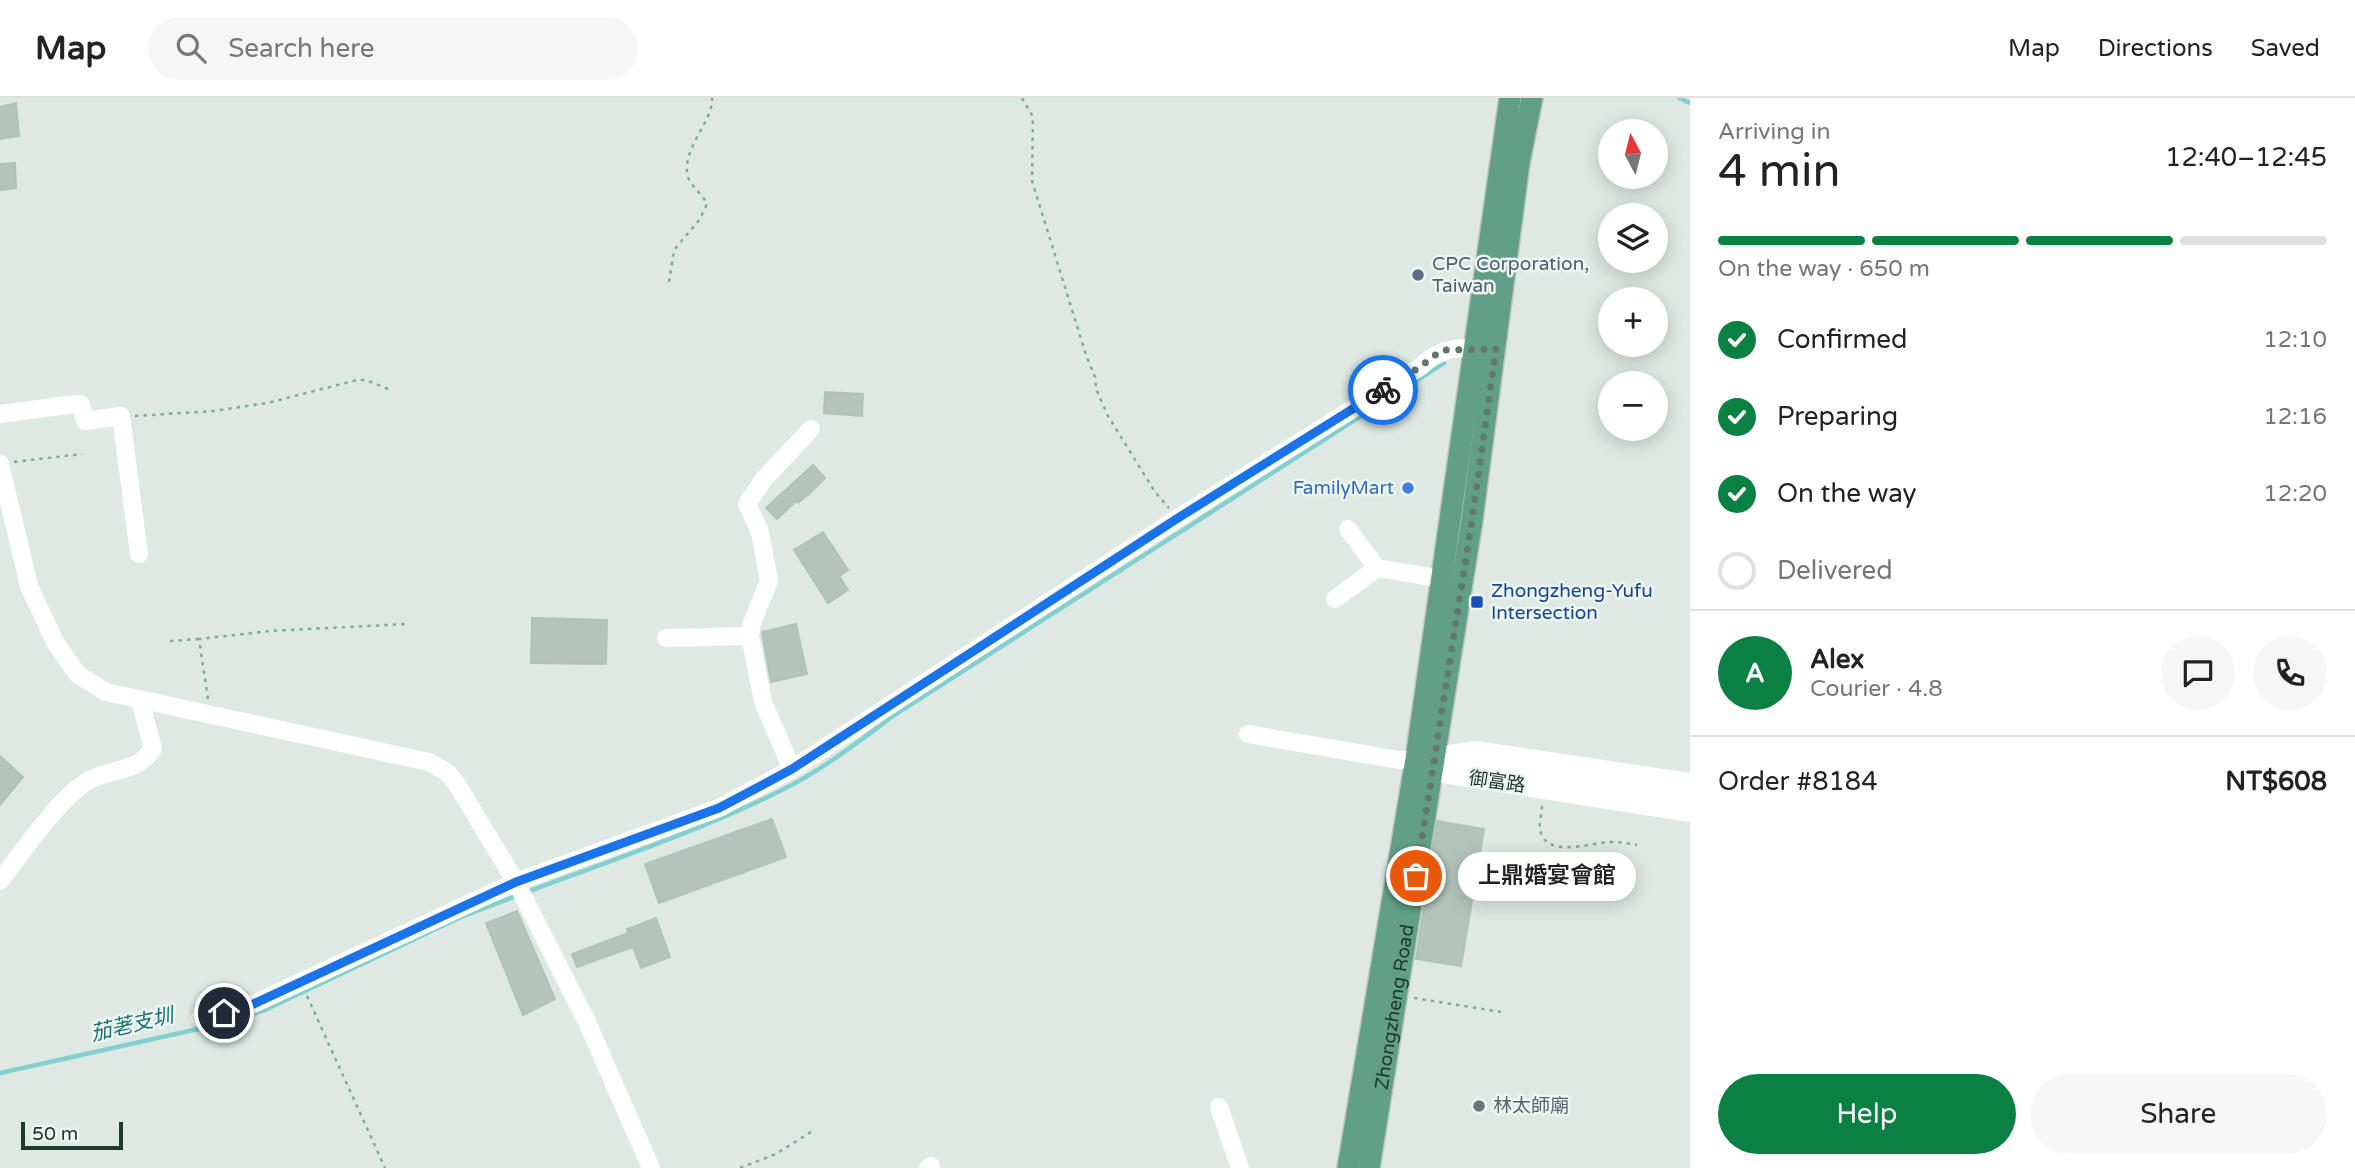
<!DOCTYPE html>
<meta charset="utf-8">
<style>
:root{--surface:#fff;--page:#f6f6f6;--text:#222;--muted:#767676;--line:#e0e0e0;--accent:#0b8043}
body{margin:0;font-family:"Varela Round","Noto Sans TC",sans-serif;background:var(--page);color:var(--text);height:100vh;display:flex;flex-direction:column;font-size:26px;white-space:nowrap}
*{box-sizing:border-box;margin:0}
p{font-size:23px;color:var(--muted)}
.icon{flex:none;width:38px;height:38px;fill:none;stroke:currentColor;stroke-width:2;stroke-linecap:round;stroke-linejoin:round}
.map{position:relative;flex:1;overflow:hidden}
.sheet{display:flex;flex-direction:column;background:var(--surface);width:665px}
.sheet>*{flex:none}
.needle{width:46px;rotate:353deg}
.tools{position:absolute;left:1598px;top:21px;display:grid;gap:14px}
.tools a{display:grid;place-items:center;width:70px;height:70px;border-radius:50%;background:var(--surface);box-shadow:0 4px 18px #0003;font-size:35px}
.scale{position:absolute;left:21px;bottom:18px;width:102px;box-sizing:border-box;padding-left:7px;border:4px solid #1f392e;border-top:0;font-size:19px;line-height:24px;white-space:nowrap;color:#1f392e;-webkit-text-stroke:5px #edf6f0;paint-order:stroke}
.pin{position:absolute;display:grid;place-items:center;width:60px;height:60px;color:#fff;margin:-30px;border:4px solid #fff;border-radius:50%;box-shadow:0 2px 7px #0007}
.courier{position:absolute;display:grid;place-items:center;width:70px;height:70px;margin:-35px;border:5px solid #1a73e8;border-radius:50%;background:#fff;color:#222;box-shadow:0 2px 9px #0007}
.bubble{position:absolute;height:49px;border-radius:24px;background:var(--surface);box-shadow:0 4px 18px #0003;font-size:23px;font-weight:600;line-height:49px;text-align:center}
.overview em{font-style:normal;font-weight:600}
.overview div{display:flex;flex-direction:column-reverse}
.overview{display:flex;align-items:center;justify-content:space-between;height:119px;padding:0 28px}
h1{font-size:46px;font-weight:600;line-height:52px}
.bar{display:grid;grid-template-columns:repeat(4,1fr);gap:10px 7px;align-content:center;height:84px;padding:0 28px}
.bar i{height:9px;border-radius:5px;background:var(--line)}
.bar .active{background:var(--accent)}
.bar p{grid-column:span 4}
.line{display:flex;align-items:center;gap:18px;padding:0 28px;border-top:2px solid var(--line)}
.line div{flex:1}
.round{display:grid;place-items:center;flex:none;width:74px;height:74px;border-radius:37px;background:var(--page)}
ol{padding:0 28px;list-style:none}
li{display:flex;align-items:center;gap:21px;height:77px}
li p{margin-inline-start:auto}
li .icon{padding:7px;border-radius:50%;background:var(--accent);color:#fff;stroke-width:4}
li:last-child{color:var(--muted)}
li i{width:38px;height:38px;border:4px solid var(--line);border-radius:50%}
.action{display:flex;gap:14px;margin-top:auto;padding:14px 28px}
.action a{flex:1;height:80px;border-radius:42px;background:var(--accent);color:#fff;font-size:28px;font-weight:600;line-height:80px;text-align:center}
.action a+a{background:var(--page);color:var(--text)}
header{display:flex;align-items:center;gap:42px;box-sizing:border-box;height:98px;padding:0 35px;background:var(--surface);border-bottom:2px solid var(--line)}
header strong{font-size:33px}
nav{display:flex;gap:38px;margin-inline-start:auto;font-size:24px}
.search{width:490px;height:63px;background:var(--page);display:flex;align-items:center;gap:18px;box-sizing:border-box;padding:0 24px;border-radius:38px;color:var(--muted);font-size:26px}
main{display:flex;flex:1;min-height:0}
.map>svg:first-child{display:block}
.lines{fill:none;stroke-linecap:round;stroke-linejoin:round}
.stream{stroke:#83cfd0;stroke-width:4.5}
.building{fill:#b3c4bb;stroke:#b0c3b8;stroke-width:2}
.major-casing{stroke:#bcc4c0;stroke-width:24}
.path{stroke:#7dad97;stroke-width:2.5;stroke-dasharray:3.5 5;stroke-linecap:butt}
.minor{stroke:#fff;stroke-width:18}
.major{stroke:#61a086;stroke-width:21}
.done{stroke:#62776d;stroke-width:7;stroke-dasharray:0 12.6}
.route{stroke:#1a73e8;stroke-width:9}
.service-dot{fill:#5c6f8a;stroke:#edf6f0;stroke-width:2.5}
.shop-dot{fill:#3f7fe0;stroke:#edf6f0;stroke-width:2.5}
.transit-dot{fill:#1a4fb4;stroke:#edf6f0;stroke-width:2.5}
.worship-dot{fill:#6b7280;stroke:#edf6f0;stroke-width:2.5}
.labels{text-anchor:middle;dominant-baseline:central;stroke-width:5;stroke-linejoin:round;paint-order:stroke}
.service-label{font-size:19px;fill:#4e5e75;stroke:#edf6f0;text-anchor:start}
.shop-label{font-size:19px;fill:#366cbe;stroke:#edf6f0;text-anchor:end}
.transit-label{font-size:19px;fill:#164399;stroke:#edf6f0;text-anchor:start}
.street-label{font-size:19px;fill:#1f392e;stroke:#edf6f0}
.worship-label{font-size:19px;fill:#5b616d;stroke:#edf6f0;text-anchor:start}
.water-label{font-size:21px;font-style:italic;fill:#197274;stroke:#edf6f0}
</style>
<header>
<strong>Map</strong>
<div class="search"><svg class="icon" aria-label="search" viewBox="0 0 24 24"><circle cx="10" cy="10" r="6"/><path d="M15 15l6 6"/></svg>Search here</div>
<nav><a>Map</a><a>Directions</a><a>Saved</a></nav>
</header>
<main>
<div class="map">
<svg width="1690" height="1070" viewBox="0 0 1690 1070">
<rect width="100%" height="100%" fill="#dde9e2"/>
<g class="lines">
<g class="stream">
<polyline points="1679,0 1690,5"/>
<path d="M527,794C612,762 699,733 780,693C821,673 859,643 896,616L1444,265"/>
<polyline points="249,917 265,912 461,819 519,797"/>
<polyline points="0,975 198,931 240,919"/>
</g>
</g>
<g class="building">
<polygon points="16,5 19,38 0,41 0,9"/>
<polygon points="15,65 16,90 0,92 0,66"/>
<polygon points="825,294 863,296 862,318 824,315"/>
<polygon points="813,367 825,380 809,396 798,405 796,403 777,421 766,410"/>
<polygon points="823,434 848,472 839,478 848,492 828,505 794,452"/>
<polygon points="532,520 607,522 606,566 531,565"/>
<polygon points="796,526 807,576 771,584 762,534"/>
<polygon points="0,658 23,679 0,707"/>
<polygon points="772,721 786,759 659,805 645,766"/>
<polygon points="1437,723 1484,731 1461,868 1416,861"/>
<polygon points="517,813 555,901 523,917 486,825"/>
<polygon points="656,820 670,859 641,870 633,849 577,869 572,856 628,835 627,831"/>
</g>
<g class="lines">
<defs>
<g id="major">
<polyline points="1348,1070 1416,661 1510,0"/>
<path id="s1" d="M1369,1070L1472,422L1519,65L1532,0"/>
</g>
</defs>
<use href="#major" class="major-casing"/>
<g class="path">
<polyline points="1022,0 1033,19 1032,83 1086,257 1095,279 1096,291 1108,318 1155,394 1169,410"/>
<path d="M669,184L674,152L700,121L707,106C702,95 692,90 688,79C680,52 714,23 712,0"/>
<polyline points="135,318 213,313 267,305 357,282 366,282 388,291"/>
<polyline points="14,364 82,356"/>
<polyline points="170,543 199,541"/>
<polyline points="208,601 199,541 270,533 406,526"/>
<path d="M1542,708C1542,715 1539,724 1540,731C1545,761 1590,745 1609,744C1619,744 1628,745 1637,747"/>
<polyline points="307,898 385,1070"/>
<polyline points="1414,900 1501,914"/>
<polyline points="740,1070 776,1056 814,1032"/>
</g>
<g class="minor">
<polyline points="0,316 75,306 81,306 85,323 121,318 139,456"/>
<polyline points="0,366 29,488 55,544 78,577 106,594 429,664 448,675 456,685 516,784 587,924 651,1070"/>
<polyline points="1348,431 1377,470"/>
<polyline points="1335,501 1377,470 1442,481"/>
<polyline points="666,540 750,538"/>
<polyline points="1248,636 1399,662 1435,661 1690,700"/>
<polyline points="1445,657 1476,652 1690,684"/>
<polyline points="1422,665 1442,676 1690,715"/>
<polyline points="792,671 763,604 750,538 752,525 769,483 760,434 747,406 764,381 811,331"/>
<path d="M0,783C21,756 63,694 92,681C116,669 138,675 153,650L140,603"/>
<path d="M200,920L247,909L516,784L719,710L792,671L1178,420L1420,269C1442,249 1456,249 1485,251"/>
<polyline points="1219,1009 1240,1070"/>
<polyline points="928,1070 931,1068"/>
</g>
<use href="#major" class="major"/>
</g>
<g class="lines">
<polyline class="done" points="1383,292 1420,269 1442,252 1496,251 1472,422 1416,778"/>
<polyline class="route" points="224,915 247,909 516,784 719,710 768,684 792,671 1178,420 1383,292"/>
</g>
<circle class="service-dot" cx="1418" cy="177" r="7"/>
<circle class="shop-dot" cx="1408" cy="390" r="7"/>
<rect class="transit-dot" x="1470" y="497" width="14" height="14" rx="3.5"/>
<circle class="worship-dot" cx="1479" cy="1008" r="7"/>
<g class="labels">
<g class="service-label">
<text x="1432" y="166">CPC Corporation,<tspan x="1432" dy="22">Taiwan</tspan></text>
</g>
<g class="shop-label">
<text x="1394" y="390">FamilyMart</text>
</g>
<g class="transit-label">
<text x="1491" y="493">Zhongzheng-Yufu<tspan x="1491" dy="22">Intersection</tspan></text>
</g>
<g class="street-label">
<text transform="translate(1497 684) rotate(8)">御富路</text>
<text stroke="none"><textPath href="#s1" startOffset="163">Zhongzheng Road</textPath></text>
</g>
<g class="worship-label">
<text x="1493" y="1008">林太師廟</text>
</g>
<g class="water-label">
<text transform="translate(132 927) rotate(-13)">茄荖支圳</text>
</g>
</g>
</svg>
<div class="tools">
<a><svg class="needle" viewBox="-14 -14 28 28"><path d="M0-13l5 13h-10z" fill="#e53935"/><path d="M0 13l5-13h-10z" fill="#767676"/></svg></a>
<a><svg class="icon" aria-label="layers" viewBox="0 0 24 24"><path d="M12 4l9 5-9 5-9-5zM3 14l9 5 9-5"/></svg></a>
<a>+</a>
<a>−</a>
</div>
<div class="scale">50 m</div>
<div class="pin" style="left:1416px;top:778px;background:#ea580c"><svg class="icon" aria-label="bag" viewBox="0 0 24 24"><path d="M5 8h14l-1 12H6zM9 8a3 3 0 0 1 6 0"/></svg></div>
<div class="pin" style="left:224px;top:915px;background:#1f2937"><svg class="icon" aria-label="home" viewBox="0 0 24 24"><path d="M3 11l9-7 9 7M6 9v11h12V9"/></svg></div>
<div class="courier" style="left:1383px;top:292px"><svg class="icon" aria-label="bike" viewBox="0 0 24 24"><circle cx="6" cy="16" r="4"/><circle cx="18" cy="16" r="4"/><path d="M6 16l4-8h5l3 8M10 8l3 8H6M13 5h3"/></svg></div>
<div class="bubble" style="left:1458px;top:754px;width:178px">上鼎婚宴會館</div>
</div>
<section class="sheet">
<div class="overview"><div><h1>4 min</h1><p>Arriving in</p></div><em>12:40–12:45</em></div>
<div class="bar"><i class="active"></i><i class="active"></i><i class="active"></i><i></i><p>On the way · 650 m</p></div>
<ol>
<li><svg class="icon" aria-label="check" viewBox="0 0 24 24"><path d="M5 12l5 5 9-10"/></svg>Confirmed<p>12:10</p></li>
<li><svg class="icon" aria-label="check" viewBox="0 0 24 24"><path d="M5 12l5 5 9-10"/></svg>Preparing<p>12:16</p></li>
<li><svg class="icon" aria-label="check" viewBox="0 0 24 24"><path d="M5 12l5 5 9-10"/></svg>On the way<p>12:20</p></li>
<li><i></i>Delivered</li>
</ol>
<div class="line" style="height:126px"><b class="round" style="background:var(--accent);color:#fff">A</b><div><b>Alex</b><p>Courier · 4.8</p></div><a class="round"><svg class="icon" aria-label="chat" viewBox="0 0 24 24"><path d="M4 5h16v11H9l-5 4z"/></svg></a><a class="round"><svg class="icon" aria-label="phone" viewBox="0 0 24 24"><path d="M5 4h4l2 5-3 2q2 4 5 5l2-3 5 2v4C11 20 4 13 5 4z"/></svg></a></div>
<div class="line" style="height:91px"><div>Order #8184</div><b>NT$608</b></div>
<div class="action"><a>Help</a><a>Share</a></div>
</section>
</main>
